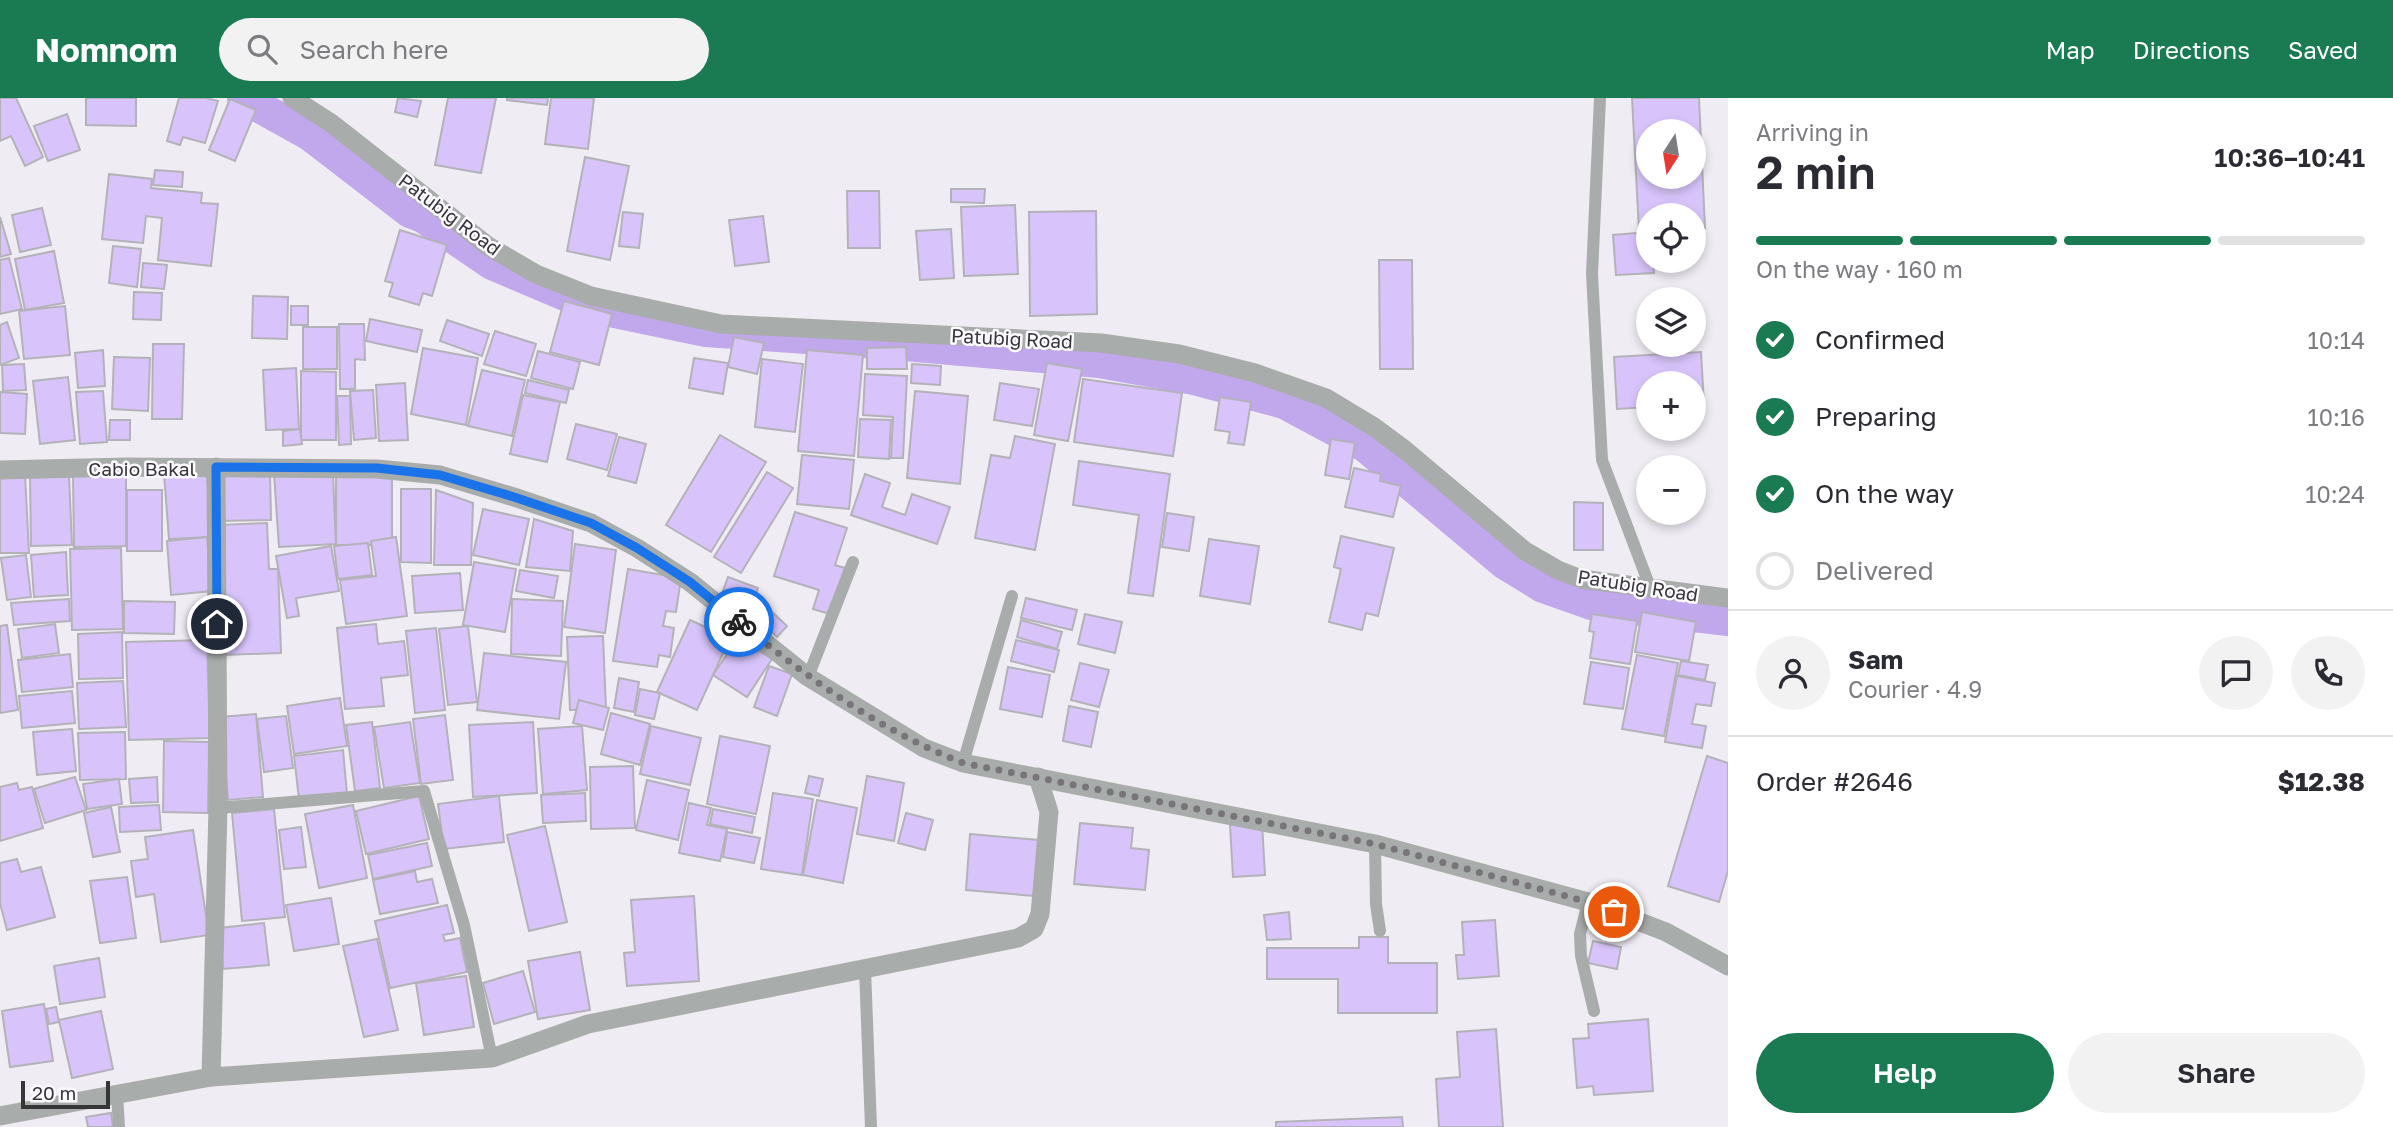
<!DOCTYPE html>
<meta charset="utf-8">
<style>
:root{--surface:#fff;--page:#f2f2f3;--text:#2b2b33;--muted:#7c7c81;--line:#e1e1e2;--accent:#1a7b52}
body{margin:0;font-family:"Golos Text",sans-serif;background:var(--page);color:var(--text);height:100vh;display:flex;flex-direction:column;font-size:26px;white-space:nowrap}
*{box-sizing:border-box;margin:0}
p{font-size:23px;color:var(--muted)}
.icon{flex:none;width:38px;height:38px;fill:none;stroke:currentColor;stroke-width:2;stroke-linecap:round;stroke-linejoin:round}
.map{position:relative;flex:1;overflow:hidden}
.side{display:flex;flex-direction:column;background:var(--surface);width:665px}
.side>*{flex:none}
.needle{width:46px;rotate:192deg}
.buttons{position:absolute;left:1636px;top:21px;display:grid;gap:14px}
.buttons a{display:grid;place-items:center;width:70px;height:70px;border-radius:50%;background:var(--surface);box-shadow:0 4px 10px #0003;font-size:35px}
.scale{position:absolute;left:21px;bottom:18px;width:89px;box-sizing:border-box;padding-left:7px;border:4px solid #363538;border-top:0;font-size:19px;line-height:24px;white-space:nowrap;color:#363538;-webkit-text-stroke:5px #fcfaff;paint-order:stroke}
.pin{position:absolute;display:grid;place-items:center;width:60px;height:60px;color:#fff;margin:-30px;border:4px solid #fff;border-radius:50%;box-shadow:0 2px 7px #0007}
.courier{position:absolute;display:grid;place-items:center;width:70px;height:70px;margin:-35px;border:5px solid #1a73e8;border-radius:50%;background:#fff;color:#222;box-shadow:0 2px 9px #0007}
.headline em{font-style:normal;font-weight:600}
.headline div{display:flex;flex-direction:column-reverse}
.headline{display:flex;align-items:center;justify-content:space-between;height:119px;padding:0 28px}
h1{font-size:46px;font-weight:600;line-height:52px}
.bar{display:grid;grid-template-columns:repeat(4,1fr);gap:10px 7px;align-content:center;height:84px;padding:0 28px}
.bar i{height:9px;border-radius:5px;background:var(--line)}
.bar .on{background:var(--accent)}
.bar p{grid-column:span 4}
.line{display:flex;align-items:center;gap:18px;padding:0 28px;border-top:2px solid var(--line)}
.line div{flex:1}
.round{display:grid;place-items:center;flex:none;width:74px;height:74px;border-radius:37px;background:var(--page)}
ol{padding:0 28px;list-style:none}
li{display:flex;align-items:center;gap:21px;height:77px}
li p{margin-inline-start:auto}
li .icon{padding:7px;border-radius:50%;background:var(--accent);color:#fff;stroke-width:4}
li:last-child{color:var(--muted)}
li i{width:38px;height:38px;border:4px solid var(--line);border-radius:50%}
.action{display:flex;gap:14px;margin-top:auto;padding:14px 28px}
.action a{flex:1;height:80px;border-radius:42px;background:var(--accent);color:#fff;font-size:28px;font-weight:600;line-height:80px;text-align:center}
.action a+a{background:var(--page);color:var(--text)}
header{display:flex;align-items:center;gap:42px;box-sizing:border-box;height:98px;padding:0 35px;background:var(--accent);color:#fff}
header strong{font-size:33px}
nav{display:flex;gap:38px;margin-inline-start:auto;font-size:24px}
.search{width:490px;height:63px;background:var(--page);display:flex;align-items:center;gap:18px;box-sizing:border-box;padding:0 24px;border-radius:38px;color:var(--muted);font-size:26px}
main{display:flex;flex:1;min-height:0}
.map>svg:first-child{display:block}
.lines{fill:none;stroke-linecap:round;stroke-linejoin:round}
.canal{stroke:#c1a7eb;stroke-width:32}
.building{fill:#d8c4fb;stroke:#b4b2b9;stroke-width:2;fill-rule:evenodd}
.service{stroke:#a8acaa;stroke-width:12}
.minor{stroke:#a8acaa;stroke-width:19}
.tertiary{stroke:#a8acaa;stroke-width:19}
.done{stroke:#77757a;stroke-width:7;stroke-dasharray:0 12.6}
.route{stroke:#1a73e8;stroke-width:9}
.labels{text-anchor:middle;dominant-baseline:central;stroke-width:5;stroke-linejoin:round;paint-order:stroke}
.street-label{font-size:19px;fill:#363538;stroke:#fcfaff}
</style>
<header>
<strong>Nomnom</strong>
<div class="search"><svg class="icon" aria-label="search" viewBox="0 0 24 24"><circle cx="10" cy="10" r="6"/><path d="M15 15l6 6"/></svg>Search here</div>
<nav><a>Map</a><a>Directions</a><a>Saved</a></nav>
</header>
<main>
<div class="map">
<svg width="1728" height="1029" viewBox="0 0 1728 1029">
<rect width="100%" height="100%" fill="#efecf4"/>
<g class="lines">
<polyline class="canal" points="243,0 310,37 410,114 423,119 492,166 596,210 706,233 893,246 1099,264 1194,281 1284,305 1366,349 1504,465 1543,489 1591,506 1728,522"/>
</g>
<g class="building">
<polygon points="0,0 16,0 43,59 25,68 11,38 0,43"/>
<polygon points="86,0 136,0 136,28 86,27"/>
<polygon points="179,0 206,0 218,3 205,45 183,39 180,47 167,43"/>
<polygon points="398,0 421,3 417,19 395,14"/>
<polygon points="448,0 496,0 481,75 435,67"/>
<polygon points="507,0 548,0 547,7 507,2"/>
<polygon points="551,0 594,0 588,51 545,46"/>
<path d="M1632,0H1699L1705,130L1694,131V117H1648V133H1639ZM1648,33H1694V79H1648Z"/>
<polygon points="230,1 256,12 235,63 209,52"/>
<polygon points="67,16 80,52 48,63 34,28"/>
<polygon points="585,59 629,68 610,162 567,153"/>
<polygon points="155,72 183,74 182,89 153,87"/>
<polygon points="109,76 152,81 151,90 202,95 201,105 218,106 211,168 158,162 162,120 146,118 143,145 102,141"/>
<polygon points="951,91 985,91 984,105 951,104"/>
<polygon points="847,93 879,93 880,150 848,150"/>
<polygon points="1015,107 1018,176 964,178 961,109"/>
<polygon points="42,110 51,147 20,154 12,117"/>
<polygon points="1096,113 1097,216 1030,218 1029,114"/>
<polygon points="623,114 643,116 639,150 619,148"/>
<polygon points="763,118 769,164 735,168 729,122"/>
<polygon points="0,119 11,156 0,159"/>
<polygon points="951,131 954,180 920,182 916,133"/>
<polygon points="400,132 447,147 432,198 423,195 419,207 389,198 393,185 385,183"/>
<polygon points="1648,134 1648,163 1653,163 1654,175 1616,177 1613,137"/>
<polygon points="113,148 141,151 137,189 109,185"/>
<polygon points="54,153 64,205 25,212 15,161"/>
<polygon points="9,160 22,211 0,216 0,162"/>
<polygon points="1379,162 1412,162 1413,271 1380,271"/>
<polygon points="143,165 167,167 164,191 141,189"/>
<polygon points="134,194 162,195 161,222 133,221"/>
<polygon points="253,198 288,199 287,241 252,240"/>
<polygon points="564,203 612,216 599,267 550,254"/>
<polygon points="65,208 70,257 24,261 19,213"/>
<rect x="291" y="208" width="17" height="19"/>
<polygon points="370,221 422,232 417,254 366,243"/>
<polygon points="447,222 489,236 482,258 440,243"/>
<polygon points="7,224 19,260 0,267 0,227"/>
<polygon points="339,226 364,226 365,262 355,261 355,291 340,291"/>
<rect x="303" y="229" width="34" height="42"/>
<polygon points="495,233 536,246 526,278 484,266"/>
<polygon points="734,239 764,245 757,276 728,269"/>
<polygon points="153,246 184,246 182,321 152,321"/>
<polygon points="906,249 907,271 867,271 867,250"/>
<polygon points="423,250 478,260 466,327 411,316"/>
<polygon points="103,252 105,288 78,290 75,255"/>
<polygon points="807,252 863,257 854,358 798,353"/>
<polygon points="538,253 580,264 573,291 531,280"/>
<polygon points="1701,254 1704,306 1694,307 1694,285 1648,285 1648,309 1617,311 1614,259"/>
<polygon points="114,259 150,260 148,313 112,311"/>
<polygon points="694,260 728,265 723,296 689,290"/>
<polygon points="762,261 803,266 795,334 755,329"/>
<polygon points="1047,265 1082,271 1068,343 1034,337"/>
<polygon points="24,266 26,292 3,293 2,267"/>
<polygon points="912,266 941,268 940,287 911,285"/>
<polygon points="296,270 299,331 266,332 263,272"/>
<polygon points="482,272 525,282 512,338 468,328"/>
<polygon points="301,273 336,274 336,342 301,342"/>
<polygon points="865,276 907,278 903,360 891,360 893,319 863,317"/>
<polygon points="68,279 75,342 40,346 33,283"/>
<polygon points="1083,281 1182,295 1173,358 1074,344"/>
<polygon points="528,282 569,292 566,305 525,295"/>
<polygon points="405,285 408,342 379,343 376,287"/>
<polygon points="1000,285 1039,291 1032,328 994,322"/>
<polygon points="373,292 376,340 354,342 350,293"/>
<polygon points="103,293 107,344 80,346 76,294"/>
<polygon points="915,293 968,298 960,386 907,380"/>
<polygon points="0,294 27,296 25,336 0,335"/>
<polygon points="523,297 560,304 547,364 510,356"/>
<polygon points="337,298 350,298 351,346 339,347"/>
<polygon points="1220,299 1251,304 1244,347 1228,345 1230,334 1215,332"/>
<polygon points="860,321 891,322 889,361 858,359"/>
<polygon points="110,322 130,322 130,342 109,342"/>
<polygon points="576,326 617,336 607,372 567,361"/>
<polygon points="300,331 302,346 283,348 283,333"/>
<polygon points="720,337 766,364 711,454 666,427"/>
<polygon points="1015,338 1055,346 1035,452 975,440 991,357 1010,360"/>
<polygon points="619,339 646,346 636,385 608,378"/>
<polygon points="1331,341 1355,345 1349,381 1325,377"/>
<polygon points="802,357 854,362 849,411 797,406"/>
<polygon points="1079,363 1170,376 1153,498 1128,495 1139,417 1073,407"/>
<polygon points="1354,370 1381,376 1380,383 1401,388 1393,419 1345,409"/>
<polygon points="767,374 793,390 741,475 714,459"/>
<polygon points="73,375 126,376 126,448 74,449"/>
<polygon points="270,375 271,422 221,423 222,376"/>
<polygon points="274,375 333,378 336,446 279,449"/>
<polygon points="30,376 69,378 72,447 31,448"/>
<polygon points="164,376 207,378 211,439 169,441"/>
<polygon points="865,376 890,385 882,409 905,417 912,396 950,409 937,446 851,417"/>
<polygon points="25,377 29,455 0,455 0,378"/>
<polygon points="336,377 392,378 392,447 336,447"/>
<polygon points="401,391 431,391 431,465 401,464"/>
<rect x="127" y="392" width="35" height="61"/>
<polygon points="436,392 473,405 471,467 434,467"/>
<polygon points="1574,404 1603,405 1603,452 1574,452"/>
<polygon points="483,411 529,421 519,467 473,457"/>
<polygon points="795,414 847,430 835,467 845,470 830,516 813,511 819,492 774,478"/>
<polygon points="1167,415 1194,419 1189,453 1162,449"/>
<polygon points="534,421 573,433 570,473 526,469"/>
<polygon points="267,425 269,471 278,471 281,555 223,557 218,427"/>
<polygon points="1341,438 1394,450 1378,518 1366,515 1362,532 1329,524 1341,471 1334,469"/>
<polygon points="207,439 212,493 171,497 167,443"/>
<polygon points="396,439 407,518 346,526 340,482 376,478 371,443"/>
<polygon points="1209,441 1259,448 1250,506 1200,498"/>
<polygon points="368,445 372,477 338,481 334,448"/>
<polygon points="575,446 616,452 605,535 564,529"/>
<polygon points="331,448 339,493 296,500 299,518 287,520 276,458"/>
<polygon points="121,450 123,531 72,532 70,451"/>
<polygon points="66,454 68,497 34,499 31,457"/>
<polygon points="26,457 31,499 7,502 1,460"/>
<polygon points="474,464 516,471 505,534 463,527"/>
<polygon points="628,471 681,480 676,514 666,513 663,528 674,530 670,559 659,557 657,569 613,563"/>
<polygon points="520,472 558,478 554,500 516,493"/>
<polygon points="460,475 463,512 415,515 412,478"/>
<polygon points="728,479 758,490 749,516 719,504"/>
<polygon points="1026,500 1077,512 1072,532 1021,520"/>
<polygon points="69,501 70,523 14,527 11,505"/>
<polygon points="512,501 563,503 561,558 511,556"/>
<polygon points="124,503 175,504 174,536 124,535"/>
<polygon points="771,513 787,528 777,539 761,524"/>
<polygon points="1642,514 1696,524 1689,563 1635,554"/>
<polygon points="1085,516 1122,524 1115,555 1078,546"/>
<polygon points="1592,516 1637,523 1630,566 1590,560 1594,534 1589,533"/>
<polygon points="690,522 730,540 697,612 657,594"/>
<polygon points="1021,522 1062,534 1057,551 1017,539"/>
<polygon points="55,526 59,555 22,560 18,531"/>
<polygon points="376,526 378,546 404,543 408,577 381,580 384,608 345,611 337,530"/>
<polygon points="7,527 18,612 0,615 0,528"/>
<polygon points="468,528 477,604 448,607 439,531"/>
<polygon points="436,530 445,612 415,615 406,533"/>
<polygon points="122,534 123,580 79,581 78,536"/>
<polygon points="603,538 606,611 570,612 567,539"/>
<polygon points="738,540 772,561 747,599 713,577"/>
<polygon points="207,542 210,640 129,642 126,544"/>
<polygon points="1016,542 1059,552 1054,574 1011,563"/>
<polygon points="484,555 566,564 559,621 477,612"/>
<polygon points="70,556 73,589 22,594 18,562"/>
<polygon points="1637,557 1678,565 1664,638 1622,631"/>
<polygon points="1681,563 1708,567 1705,582 1678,577"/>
<polygon points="1591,564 1629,570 1623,611 1584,606"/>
<polygon points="1080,565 1109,572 1099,609 1071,602"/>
<polygon points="769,568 792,576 777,618 754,609"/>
<polygon points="1008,569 1050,577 1042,619 1000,611"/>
<polygon points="1677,578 1715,585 1711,608 1696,606 1692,626 1706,628 1702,650 1665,644"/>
<polygon points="619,580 639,584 634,614 614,610"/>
<polygon points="123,583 126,629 79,631 77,585"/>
<polygon points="640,591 660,595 654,621 635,617"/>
<polygon points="72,593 75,625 22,630 19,598"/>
<polygon points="340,600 347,648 294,656 287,608"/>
<polygon points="579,602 609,610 603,632 573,625"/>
<polygon points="1069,608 1098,614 1091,649 1063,643"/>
<polygon points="611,615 650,626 640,667 601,656"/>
<polygon points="256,616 263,699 228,702 221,619"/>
<polygon points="445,617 453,682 421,686 413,621"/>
<polygon points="286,618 293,670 264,674 257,621"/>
<polygon points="372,624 380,690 355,693 346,627"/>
<polygon points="410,624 420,685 384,690 374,629"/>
<polygon points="533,624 537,695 473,699 469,627"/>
<polygon points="582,628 587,692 543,696 538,631"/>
<polygon points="651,628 701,640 690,687 640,676"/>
<polygon points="72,631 76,673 37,677 33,634"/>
<polygon points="125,634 126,681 80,682 78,635"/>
<polygon points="720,638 770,648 756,716 707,706"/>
<polygon points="164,643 209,644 208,715 163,714"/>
<polygon points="343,652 347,696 299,701 294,658"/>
<polygon points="1707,658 1728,665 1728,773 1719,804 1668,788"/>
<polygon points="633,668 635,730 591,731 590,669"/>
<polygon points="809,678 823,681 819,698 805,695"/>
<polygon points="867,678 904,685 894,743 857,736"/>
<polygon points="75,679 86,712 45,725 34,691"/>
<polygon points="157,679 158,704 131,705 129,681"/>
<polygon points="119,681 122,706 87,711 83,686"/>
<polygon points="647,682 689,692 678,742 636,732"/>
<polygon points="17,685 19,692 32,689 43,730 0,743 0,689"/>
<polygon points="585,695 586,723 543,725 541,697"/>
<polygon points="773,695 813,701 802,777 761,771"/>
<polygon points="419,698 429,741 366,756 356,713"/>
<polygon points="499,698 504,744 444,751 438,706"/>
<polygon points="817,702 857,710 843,785 803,777"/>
<polygon points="689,705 711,710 707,727 727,731 720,763 679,755"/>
<polygon points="159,707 161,732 120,734 119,709"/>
<polygon points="353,707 367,780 319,790 305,716"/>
<polygon points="111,709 120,754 93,759 84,715"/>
<polygon points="274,711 285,819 242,823 232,715"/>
<polygon points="713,711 755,719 752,735 710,726"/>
<polygon points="906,715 933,722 925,752 898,745"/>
<polygon points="1080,725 1133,730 1131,750 1149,752 1145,792 1074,786"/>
<polygon points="1262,725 1265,777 1233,779 1230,727"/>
<polygon points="545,728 567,824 529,833 507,737"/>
<polygon points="301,729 306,769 284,771 279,732"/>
<polygon points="193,732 209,837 161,844 154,796 136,799 131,763 148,761 145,739"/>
<polygon points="727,734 760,740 754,765 723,759"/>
<polygon points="970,736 1039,742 1034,798 966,792"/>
<polygon points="427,745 432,768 373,781 368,757"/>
<polygon points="17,761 21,774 41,769 55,819 7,832 0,805 0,765"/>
<polygon points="415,773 417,784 432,781 438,805 380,816 373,782"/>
<polygon points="127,779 136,840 100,845 90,783"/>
<polygon points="694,798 699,883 627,888 624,855 635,854 631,802"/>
<polygon points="331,800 339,846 294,853 286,807"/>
<polygon points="447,807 454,835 443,837 445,843 460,840 467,874 390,890 375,823"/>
<polygon points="1289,814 1291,841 1267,842 1264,817"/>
<polygon points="1495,822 1499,878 1458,881 1456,857 1464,857 1462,824"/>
<polygon points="264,825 269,867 223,871 219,830"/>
<polygon points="1359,839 1388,839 1388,865 1437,865 1437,915 1338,915 1338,881 1267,881 1267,850 1359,850"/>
<polygon points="377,841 398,932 364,939 343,848"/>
<polygon points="1593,843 1621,849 1617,871 1588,865"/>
<polygon points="580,854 590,912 538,921 528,863"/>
<polygon points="99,860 105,899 60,906 54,868"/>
<polygon points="523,873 535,914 494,926 483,885"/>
<polygon points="466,878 474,929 424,937 416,885"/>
<polygon points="44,906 53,963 10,969 2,913"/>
<polygon points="56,909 59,924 49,926 46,911"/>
<polygon points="101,913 113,971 72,980 59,922"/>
<polygon points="1648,921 1653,993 1594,997 1593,988 1577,990 1573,941 1589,940 1588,926"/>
<polygon points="1496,931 1503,1029 1439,1029 1436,981 1460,979 1457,934"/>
<polygon points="111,1015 113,1029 88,1029 86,1019"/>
<polygon points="1402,1019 1403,1029 1276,1029 1276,1024"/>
</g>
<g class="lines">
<g class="service">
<polyline points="1600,0 1592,176 1602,362 1650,489"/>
<polyline points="808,579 853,464"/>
<polyline points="963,665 1012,498"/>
<polyline points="218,710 424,693 464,827 492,960"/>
<polyline points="1375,746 1376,806 1380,833"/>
<polyline points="1588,804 1580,836 1581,858 1594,913"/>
<polyline points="865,871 871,1029"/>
<polyline points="117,996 119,1029"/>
</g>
<g class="minor">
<polyline points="292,0 331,25 488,148 536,176 591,198 721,226 1101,245 1179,256 1255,275 1326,300 1374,329 1405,352 1525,453 1558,472 1581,481 1728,500"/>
<polyline points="211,979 218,710 216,369"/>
<polyline points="0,1018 211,979 492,960 588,926 1018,840 1034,831 1040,816 1049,714 1038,679"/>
</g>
<polyline class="tertiary" points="0,372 126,369 377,371 440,377 514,399 591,425 637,450 690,484 808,579 924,650 963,665 1375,746 1588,804 1666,834 1728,868"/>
</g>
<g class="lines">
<path class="done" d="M739,524C807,579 880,633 963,665L1375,746L1588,804L1614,814"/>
<polyline class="route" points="217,526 216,369 377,370 440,377 514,399 591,425 637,450 690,484 739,524"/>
</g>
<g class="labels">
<g class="street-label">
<text transform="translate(450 116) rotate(37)">Patubig Road</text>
<text transform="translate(1012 240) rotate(3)">Patubig Road</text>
<text x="142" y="370">Cabio Bakal</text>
<text transform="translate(1638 487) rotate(9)">Patubig Road</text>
</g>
</g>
</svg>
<div class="buttons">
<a><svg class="needle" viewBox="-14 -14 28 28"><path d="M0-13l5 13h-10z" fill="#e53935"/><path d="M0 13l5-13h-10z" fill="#7c7c81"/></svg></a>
<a><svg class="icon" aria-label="locate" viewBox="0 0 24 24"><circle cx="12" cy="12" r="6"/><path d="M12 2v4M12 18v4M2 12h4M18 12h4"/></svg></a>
<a><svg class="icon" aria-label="layers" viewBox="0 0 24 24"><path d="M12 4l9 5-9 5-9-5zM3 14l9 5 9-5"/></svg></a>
<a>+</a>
<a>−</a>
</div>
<div class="scale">20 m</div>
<div class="pin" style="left:1614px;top:814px;background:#ea580c"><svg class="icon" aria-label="bag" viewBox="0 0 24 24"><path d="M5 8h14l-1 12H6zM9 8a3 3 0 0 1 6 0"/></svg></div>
<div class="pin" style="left:217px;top:526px;background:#1f2937"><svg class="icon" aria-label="home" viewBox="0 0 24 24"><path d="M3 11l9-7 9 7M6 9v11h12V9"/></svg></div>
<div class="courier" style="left:739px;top:524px"><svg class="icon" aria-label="bike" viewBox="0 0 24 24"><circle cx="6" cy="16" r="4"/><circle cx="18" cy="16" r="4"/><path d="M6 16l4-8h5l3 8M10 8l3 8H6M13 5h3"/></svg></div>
</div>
<section class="side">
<div class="headline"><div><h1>2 min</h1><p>Arriving in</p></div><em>10:36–10:41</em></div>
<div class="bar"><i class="on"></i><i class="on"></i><i class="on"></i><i></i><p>On the way · 160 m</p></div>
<ol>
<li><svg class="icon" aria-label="check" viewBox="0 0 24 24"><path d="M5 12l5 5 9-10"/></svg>Confirmed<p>10:14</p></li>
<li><svg class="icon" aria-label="check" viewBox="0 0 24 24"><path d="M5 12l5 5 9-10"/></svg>Preparing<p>10:16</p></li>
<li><svg class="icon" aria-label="check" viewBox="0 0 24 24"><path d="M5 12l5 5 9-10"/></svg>On the way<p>10:24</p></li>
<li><i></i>Delivered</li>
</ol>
<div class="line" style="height:126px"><a class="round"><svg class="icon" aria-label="person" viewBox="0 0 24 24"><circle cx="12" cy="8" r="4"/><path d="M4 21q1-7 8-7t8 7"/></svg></a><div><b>Sam</b><p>Courier · 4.9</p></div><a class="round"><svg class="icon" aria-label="chat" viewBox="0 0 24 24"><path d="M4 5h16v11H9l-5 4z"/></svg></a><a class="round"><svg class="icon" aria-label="phone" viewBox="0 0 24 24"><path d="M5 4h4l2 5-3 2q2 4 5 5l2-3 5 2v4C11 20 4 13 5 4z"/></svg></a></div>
<div class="line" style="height:91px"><div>Order #2646</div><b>$12.38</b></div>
<div class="action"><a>Help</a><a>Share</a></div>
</section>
</main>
